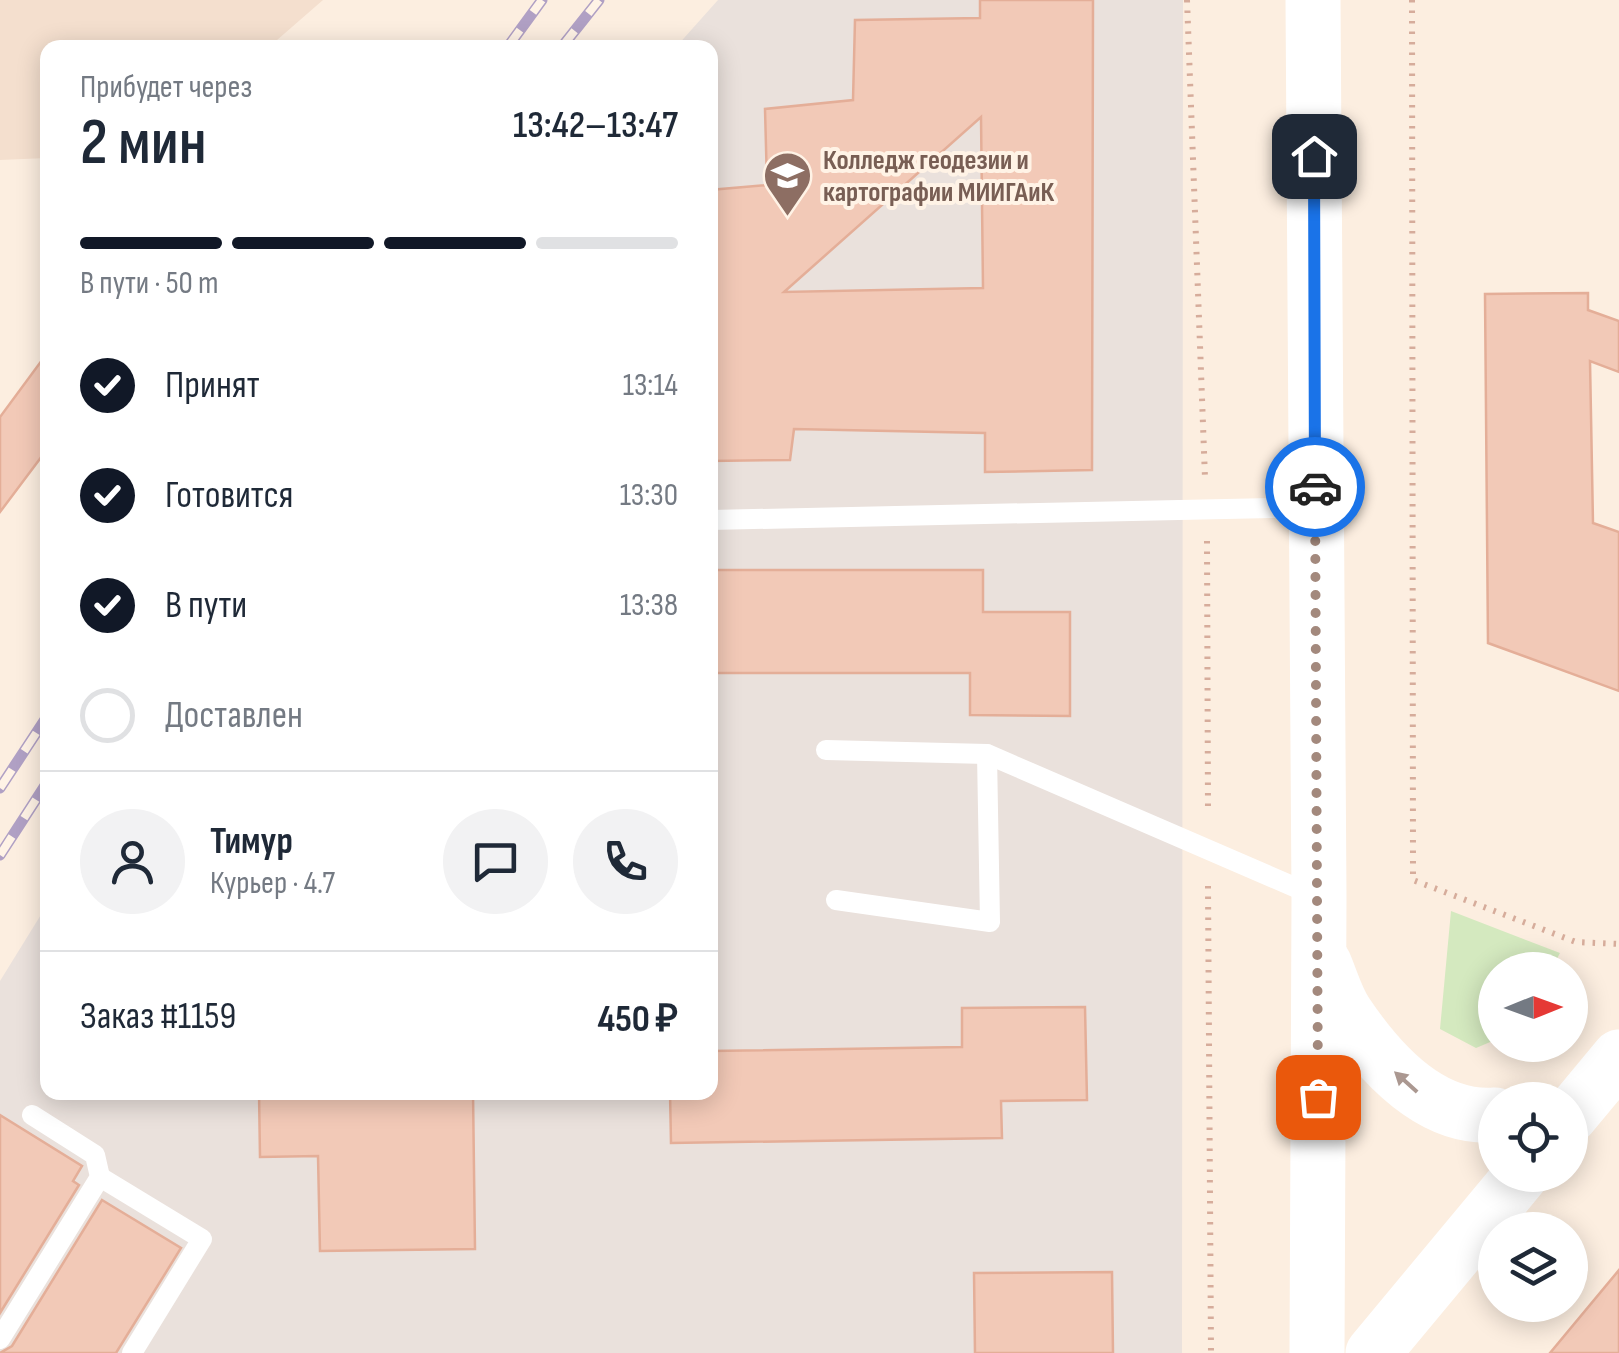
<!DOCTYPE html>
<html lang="ru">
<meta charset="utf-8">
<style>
:root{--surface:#fff;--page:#f2f2f3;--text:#1f2937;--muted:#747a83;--line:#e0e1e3;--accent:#111827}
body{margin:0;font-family:"Sofia Sans Condensed",sans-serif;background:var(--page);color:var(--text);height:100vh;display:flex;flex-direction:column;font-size:38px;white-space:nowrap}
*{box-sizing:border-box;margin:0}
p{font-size:32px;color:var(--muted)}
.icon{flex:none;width:55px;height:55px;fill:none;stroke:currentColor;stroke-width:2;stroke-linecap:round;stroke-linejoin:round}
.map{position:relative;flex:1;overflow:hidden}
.details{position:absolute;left:40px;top:40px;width:678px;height:1060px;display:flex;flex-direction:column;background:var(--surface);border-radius:20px;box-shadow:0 5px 25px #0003}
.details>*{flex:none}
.needle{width:65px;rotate:89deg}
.controls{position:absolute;left:1478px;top:952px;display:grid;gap:20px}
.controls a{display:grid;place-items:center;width:110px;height:110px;border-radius:50%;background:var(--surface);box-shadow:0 5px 25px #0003;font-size:50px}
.pin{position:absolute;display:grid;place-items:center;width:85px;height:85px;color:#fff;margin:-42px;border-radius:20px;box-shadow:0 5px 15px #0006}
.courier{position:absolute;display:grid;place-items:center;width:100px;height:100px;margin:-50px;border:8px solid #1a73e8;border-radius:50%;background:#fff;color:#222;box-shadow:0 2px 12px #0007}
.summary em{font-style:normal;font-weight:600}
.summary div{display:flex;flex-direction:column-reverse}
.summary{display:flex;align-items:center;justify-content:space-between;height:170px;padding:0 40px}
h1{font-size:65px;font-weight:600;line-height:75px}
.bar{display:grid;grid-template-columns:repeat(4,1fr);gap:15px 10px;align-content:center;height:120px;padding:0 40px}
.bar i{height:12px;border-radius:8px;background:var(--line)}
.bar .active{background:var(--accent)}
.bar p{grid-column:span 4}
.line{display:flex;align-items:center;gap:25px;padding:0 40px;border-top:2px solid var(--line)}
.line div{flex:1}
.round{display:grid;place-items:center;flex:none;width:105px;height:105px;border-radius:52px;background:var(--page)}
ol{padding:0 40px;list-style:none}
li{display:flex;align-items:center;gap:30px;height:110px}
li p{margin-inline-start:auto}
li .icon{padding:10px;border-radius:50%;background:var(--accent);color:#fff;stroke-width:4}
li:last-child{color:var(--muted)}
li i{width:55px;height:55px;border:5px solid var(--line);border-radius:50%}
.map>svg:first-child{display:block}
.residential{fill:#f4dfce}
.industrial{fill:#eae1dc}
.green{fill:#d4e9bf}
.building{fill:#f2c9b7;stroke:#e4ae98;stroke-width:2.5;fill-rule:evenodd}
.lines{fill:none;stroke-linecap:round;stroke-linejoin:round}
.path{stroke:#d6ac9b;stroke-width:6;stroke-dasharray:2.5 8;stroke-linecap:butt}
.lane{stroke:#fff;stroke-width:20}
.secondary{stroke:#fff;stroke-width:55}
.rail-casing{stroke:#b0a0c4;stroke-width:11}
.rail{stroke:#fff3e6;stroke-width:8;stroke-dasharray:22;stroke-linecap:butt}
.oneway{fill:#ab9891}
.done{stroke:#a3897d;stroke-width:10;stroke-dasharray:0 18}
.route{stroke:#1a73e8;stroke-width:12}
.labels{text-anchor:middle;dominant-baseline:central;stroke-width:8;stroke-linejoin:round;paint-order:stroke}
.education-label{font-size:28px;font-weight:bold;fill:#785e54;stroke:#fff3e6;text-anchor:start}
</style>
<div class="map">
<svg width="1619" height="1353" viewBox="0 0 1619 1353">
<rect width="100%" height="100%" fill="#fceee0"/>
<polygon class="residential" points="0,0 323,0 269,47 48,48 47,158 0,160"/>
<polygon class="industrial" points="718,0 1183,0 1182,1353 0,1353 0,981 47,905 48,1092 710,1092 710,48 676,47"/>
<polygon class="green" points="1451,911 1560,953 1551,970 1495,970 1495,1040 1476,1048 1440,1029"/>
<g class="building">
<path d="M980,0H1093L1092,470L985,472V433L794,429L790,460L710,461V190L767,185L765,109L853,100L855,20L980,18ZM981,117L983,288L784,292Z"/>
<polygon points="1588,293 1588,310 1619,321 1619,372 1590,361 1593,523 1619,532 1619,691 1488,643 1485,294"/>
<polygon points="48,352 48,448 0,512 0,417"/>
<polygon points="710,570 983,570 983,612 1070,612 1070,716 970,715 970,673 710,673"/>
<polygon points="1085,1007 1087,1100 1001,1101 1002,1138 671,1143 670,1092 710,1092 710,1051 962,1047 962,1008"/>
<polygon points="259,1092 473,1092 475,1249 320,1251 318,1156 260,1157"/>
<polygon points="0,1115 82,1166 73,1181 79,1185 0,1313"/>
<polygon points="102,1200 181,1248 116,1353 0,1353 12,1346"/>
<polygon points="1619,1270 1619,1353 1550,1353"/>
<polygon points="1112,1272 1113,1353 975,1353 974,1273"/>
</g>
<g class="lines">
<g class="path">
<polyline points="1187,0 1205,478"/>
<polyline points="1412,0 1413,880 1576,942 1619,944"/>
<polyline points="1207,541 1208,813"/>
<polyline points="1208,886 1211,1353"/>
</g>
<g class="lane">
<polyline points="710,520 1313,507"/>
<polyline points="826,750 987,754 1313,895"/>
<polyline points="836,900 990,922 987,754"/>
<polyline points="100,1177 202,1239 132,1353"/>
<polyline points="0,1339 100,1177 95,1155 32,1115"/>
</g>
<g class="secondary">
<polyline points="1313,0 1319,898 1317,1353"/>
<path d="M1324,963C1331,979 1336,998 1346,1013C1379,1062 1430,1120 1495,1115"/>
<polyline points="1570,1116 1619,1057"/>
<polyline points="1373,1353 1521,1175"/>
</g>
<defs>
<g id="rail">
<polyline points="507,48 542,0"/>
<polyline points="561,48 599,0"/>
<polyline points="0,788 48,715"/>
<polyline points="0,855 48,781"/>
</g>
</defs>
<use href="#rail" class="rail-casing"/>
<use href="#rail" class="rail"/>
</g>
<defs><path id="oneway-solid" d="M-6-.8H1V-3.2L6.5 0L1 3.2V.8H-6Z" transform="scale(2.5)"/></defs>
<use class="oneway" href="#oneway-solid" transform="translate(1406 1082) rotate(-138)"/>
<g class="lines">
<polyline class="done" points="1315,487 1318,1097"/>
<polyline class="route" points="1314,156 1315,487"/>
</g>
<defs>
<symbol id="university-pin" viewBox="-11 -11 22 30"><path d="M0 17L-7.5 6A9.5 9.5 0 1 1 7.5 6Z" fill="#8d6e63" stroke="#fff3e6"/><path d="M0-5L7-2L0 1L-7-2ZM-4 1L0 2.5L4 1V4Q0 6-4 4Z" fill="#fff"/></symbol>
</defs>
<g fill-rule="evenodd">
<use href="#university-pin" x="760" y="148" width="55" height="75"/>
</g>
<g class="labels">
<g class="education-label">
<text x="823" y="160">Колледж геодезии и<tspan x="823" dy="32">картографии МИИГАиК</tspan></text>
</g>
</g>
</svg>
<div class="controls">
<a><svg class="needle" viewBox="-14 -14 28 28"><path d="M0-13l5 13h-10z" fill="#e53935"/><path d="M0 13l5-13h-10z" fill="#747a83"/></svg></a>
<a><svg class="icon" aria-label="locate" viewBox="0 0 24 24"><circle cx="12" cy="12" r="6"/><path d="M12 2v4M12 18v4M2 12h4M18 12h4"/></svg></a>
<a><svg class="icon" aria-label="layers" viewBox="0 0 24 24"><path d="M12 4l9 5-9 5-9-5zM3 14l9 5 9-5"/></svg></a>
</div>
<div class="pin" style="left:1318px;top:1097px;background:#ea580c"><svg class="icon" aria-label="bag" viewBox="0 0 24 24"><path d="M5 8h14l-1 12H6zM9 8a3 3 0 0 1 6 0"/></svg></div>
<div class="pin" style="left:1314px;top:156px;background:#1f2937"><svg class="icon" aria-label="home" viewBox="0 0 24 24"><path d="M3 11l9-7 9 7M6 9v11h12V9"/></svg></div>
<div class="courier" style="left:1315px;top:487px"><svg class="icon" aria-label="car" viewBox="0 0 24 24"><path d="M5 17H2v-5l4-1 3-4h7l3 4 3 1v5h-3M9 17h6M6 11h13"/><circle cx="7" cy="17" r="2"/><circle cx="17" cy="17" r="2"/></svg></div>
<section class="details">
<div class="summary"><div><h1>2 мин</h1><p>Прибудет через</p></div><em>13:42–13:47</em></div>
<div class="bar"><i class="active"></i><i class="active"></i><i class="active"></i><i></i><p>В пути · 50 m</p></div>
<ol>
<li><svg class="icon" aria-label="check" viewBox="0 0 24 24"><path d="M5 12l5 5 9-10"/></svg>Принят<p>13:14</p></li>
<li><svg class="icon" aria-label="check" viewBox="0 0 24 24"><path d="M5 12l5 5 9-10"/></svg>Готовится<p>13:30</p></li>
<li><svg class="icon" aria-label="check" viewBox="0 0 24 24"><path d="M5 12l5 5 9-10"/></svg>В пути<p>13:38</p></li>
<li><i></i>Доставлен</li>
</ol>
<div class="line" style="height:180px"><a class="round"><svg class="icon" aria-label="person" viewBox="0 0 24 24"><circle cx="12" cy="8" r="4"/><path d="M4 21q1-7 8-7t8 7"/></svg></a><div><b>Тимур</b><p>Курьер · 4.7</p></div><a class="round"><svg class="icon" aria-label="chat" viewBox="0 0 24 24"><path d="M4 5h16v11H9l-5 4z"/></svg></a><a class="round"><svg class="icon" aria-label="phone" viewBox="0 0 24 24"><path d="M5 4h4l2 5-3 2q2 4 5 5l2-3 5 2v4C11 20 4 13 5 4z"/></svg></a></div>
<div class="line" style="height:130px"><div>Заказ #1159</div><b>450 ₽</b></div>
</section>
</div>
